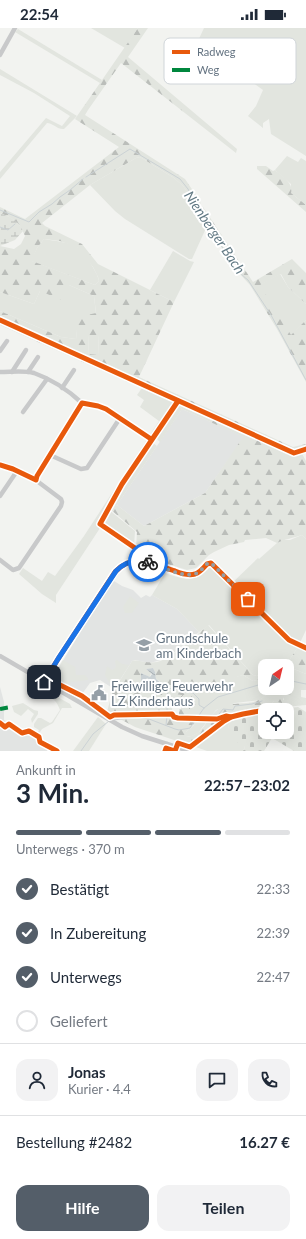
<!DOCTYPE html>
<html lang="de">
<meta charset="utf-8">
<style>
:root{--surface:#fff;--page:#f2f2f3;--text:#1f2937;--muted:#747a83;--line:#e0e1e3;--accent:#545e69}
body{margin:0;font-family:Lato,sans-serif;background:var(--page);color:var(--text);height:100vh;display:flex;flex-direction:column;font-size:15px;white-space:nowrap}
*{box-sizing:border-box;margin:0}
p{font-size:13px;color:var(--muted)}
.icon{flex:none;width:22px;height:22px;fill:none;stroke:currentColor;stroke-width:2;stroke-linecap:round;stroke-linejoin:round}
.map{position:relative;height:723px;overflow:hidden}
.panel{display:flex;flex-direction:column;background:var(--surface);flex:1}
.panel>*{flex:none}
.needle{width:26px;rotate:35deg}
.buttons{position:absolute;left:258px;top:631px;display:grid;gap:8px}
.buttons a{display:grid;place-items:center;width:36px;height:36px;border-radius:8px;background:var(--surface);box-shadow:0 4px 16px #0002;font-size:20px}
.pin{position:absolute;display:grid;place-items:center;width:34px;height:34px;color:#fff;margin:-17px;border-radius:8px;box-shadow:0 2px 6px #0006}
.courier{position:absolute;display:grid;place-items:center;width:40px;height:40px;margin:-20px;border:3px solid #1a73e8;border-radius:50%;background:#fff;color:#222;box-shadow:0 1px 5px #0007}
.headline em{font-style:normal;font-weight:700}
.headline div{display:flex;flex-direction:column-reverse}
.headline{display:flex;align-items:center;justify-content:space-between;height:68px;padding:0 16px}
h1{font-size:26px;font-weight:700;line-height:30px}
.bar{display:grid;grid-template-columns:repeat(4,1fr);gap:6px 4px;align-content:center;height:48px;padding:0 16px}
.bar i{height:5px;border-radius:3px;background:var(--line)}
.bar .current{background:var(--accent)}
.bar p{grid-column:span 4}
.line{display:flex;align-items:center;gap:10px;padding:0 16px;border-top:1px solid var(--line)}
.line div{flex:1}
.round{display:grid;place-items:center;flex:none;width:42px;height:42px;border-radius:12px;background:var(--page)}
ol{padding:0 16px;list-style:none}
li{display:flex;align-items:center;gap:12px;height:44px}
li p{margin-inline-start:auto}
li .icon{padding:4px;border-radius:50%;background:var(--accent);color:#fff;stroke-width:4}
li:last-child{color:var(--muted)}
li i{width:22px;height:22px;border:2px solid var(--line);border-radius:50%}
.action{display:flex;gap:8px;margin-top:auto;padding:8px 16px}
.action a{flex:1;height:46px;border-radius:12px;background:var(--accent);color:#fff;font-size:16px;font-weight:700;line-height:46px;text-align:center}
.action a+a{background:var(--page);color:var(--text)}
.status{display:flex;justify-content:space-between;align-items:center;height:28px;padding:0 20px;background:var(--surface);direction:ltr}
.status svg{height:11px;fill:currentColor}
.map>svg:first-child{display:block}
.built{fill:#e2e4e3}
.green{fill:#e2e5df}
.forest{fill:url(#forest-firs);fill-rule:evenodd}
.wetland{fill:url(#wetland-marsh)}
.cemetery{fill:url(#cemetery-stones)}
.garden{fill:url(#garden-furrows)}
.water{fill:url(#water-waves)}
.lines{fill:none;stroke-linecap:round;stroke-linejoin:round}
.stream{stroke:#cbd2d5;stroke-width:1}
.minor{stroke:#c8c9ca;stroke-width:4.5}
.quiet{stroke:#00873e;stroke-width:4;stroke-dasharray:8 4;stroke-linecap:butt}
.cycleway-casing{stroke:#fff;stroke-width:8}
.cycleway{stroke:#e8590c;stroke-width:5}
.done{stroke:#959fa7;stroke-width:4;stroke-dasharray:0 7.2}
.route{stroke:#1a73e8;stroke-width:5}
.labels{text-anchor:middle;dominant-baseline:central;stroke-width:4;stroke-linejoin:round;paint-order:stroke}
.poi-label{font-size:13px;fill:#637280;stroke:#fff;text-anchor:start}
.water-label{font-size:14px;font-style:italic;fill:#637a85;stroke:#fff}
.key{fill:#fff;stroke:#d0d5d9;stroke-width:1}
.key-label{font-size:11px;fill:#637280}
</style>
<div class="status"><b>22:54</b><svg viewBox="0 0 49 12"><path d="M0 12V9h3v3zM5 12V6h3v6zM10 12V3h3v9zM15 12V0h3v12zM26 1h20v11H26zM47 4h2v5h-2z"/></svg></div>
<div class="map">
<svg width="306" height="723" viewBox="0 0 306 723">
<defs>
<pattern id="forest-firs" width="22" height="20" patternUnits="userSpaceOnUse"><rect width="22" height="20" fill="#e2e5df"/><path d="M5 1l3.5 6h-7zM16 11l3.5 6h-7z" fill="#bbbeba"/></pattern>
<pattern id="wetland-marsh" width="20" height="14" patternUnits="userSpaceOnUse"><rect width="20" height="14" fill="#e2e5df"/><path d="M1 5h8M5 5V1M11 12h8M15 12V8" fill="none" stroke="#bbbeba"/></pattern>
<pattern id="cemetery-stones" width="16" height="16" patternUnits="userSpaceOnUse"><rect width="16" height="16" fill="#e2e5df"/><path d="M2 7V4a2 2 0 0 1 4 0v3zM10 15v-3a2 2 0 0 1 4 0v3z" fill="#bbbeba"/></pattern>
<pattern id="garden-furrows" width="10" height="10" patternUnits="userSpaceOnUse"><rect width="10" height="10" fill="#e2e5df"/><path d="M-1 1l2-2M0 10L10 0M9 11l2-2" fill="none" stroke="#bbbeba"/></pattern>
<pattern id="water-waves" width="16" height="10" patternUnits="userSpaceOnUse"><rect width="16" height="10" fill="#cbd2d5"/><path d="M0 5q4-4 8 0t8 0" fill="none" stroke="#a8afb2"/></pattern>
</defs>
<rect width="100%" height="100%" fill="#f2f3f0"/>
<g class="built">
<polygon points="182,381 244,409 205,465 144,498 117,477"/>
<polygon points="114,553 122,558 133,562 141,570 146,567 150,569 152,567 177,581 199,604 176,623 164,631 150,635 135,632 132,633 114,661 100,652 90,655 82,666 56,652 55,646 86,595"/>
<polygon points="0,659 4,674 4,692 6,694 9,694 22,702 28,701 36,706 38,714 48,721 47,723 0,723"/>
</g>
<g class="green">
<polygon points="91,0 138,0 125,20"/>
<polygon points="204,0 306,0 306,128 271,106 269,91 263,95 263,100 248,88 256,78 263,62 197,15"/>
<polygon points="18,1 102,52 100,55 15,4"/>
<path d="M0,41L77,88L64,101C58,102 53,95 47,95L0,151V144L46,90L62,98L70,88L34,65L0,47Z"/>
<polygon points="287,128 298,134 301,130 306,133 306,177 291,165 291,156 275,142"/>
<polygon points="140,129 174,150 183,158 199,181 199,186 207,198 192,231 189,231 125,191 115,183 90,157 136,130"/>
<path d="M44,211C55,213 68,214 77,219C84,223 98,246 99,253L95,257L31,233L37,220Z"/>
<polygon points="173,223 190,233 194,234 174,274 150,262"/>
<polygon points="280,246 288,259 306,276 306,292 291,308 259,257"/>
<polygon points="69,257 94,268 96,286 77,302 76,311 61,309 0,283 0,264 34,276 40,263"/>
<polygon points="89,306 99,307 98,327 88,327"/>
<path d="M142,360C156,365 173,369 182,381L160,414L157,411L153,415L157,418L117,477L109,482L135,503L134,518L102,497L56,567V575L42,566L19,546L23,540L42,553L48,544L55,548L84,508L159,393L140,379L144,372L137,367Z"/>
<path d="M302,507L306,511V602L298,619L290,631L273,638H265V642L257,648L253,647L209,597L199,604L177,581L152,567L165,545C186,552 194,555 211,538L231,556L258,530L259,531L277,515L282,512H290Z"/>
<polygon points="130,568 139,575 132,585 125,585 123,579"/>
<polygon points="63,632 75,639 76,647 85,647 88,650 88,652 71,654 66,657 56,652 55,646"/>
<polygon points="117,632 122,636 129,637 116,658 110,656 105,647 107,638 112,642 114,641 116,639 115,633"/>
<polygon points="294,641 306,646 306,662 301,662 301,669 306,670 306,677 274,680 272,675 274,673 284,672 284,669 286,667 267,666 260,672 235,675 216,682 198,705 192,708 186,709 186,704 194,697 200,672 194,664 180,658 181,654 186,652 204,657 243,647 253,653 265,650 265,660 287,660 287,644"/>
<path d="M46,664L51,667H54L70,676L72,680H62L53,695L42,701L38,707L37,706L39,702L34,699V696L38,690H41L50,695L52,694L60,682C57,674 54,670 46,668Z"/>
<polygon points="23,675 34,682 38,683 38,686 32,695 31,691 34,686 28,681 21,688 14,684 12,678"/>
<polygon points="98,689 106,696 89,723 73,723"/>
<polygon points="232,691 228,699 245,719 243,723 207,723 193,718 222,696"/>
</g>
<g class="forest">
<path d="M138,0H148L128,29L237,121L236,125L121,35L88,82L85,87L185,151L200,173L201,178L199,181L183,158L174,150L140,129L136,130L90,157L42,195L45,198L82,216L98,236L174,274L139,349L293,419L306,416V420L300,422L306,433V511L302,507C294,510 284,511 277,515L266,510L245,512L244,514L229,517L214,524L209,527L196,540L187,542L142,528L136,520L137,504L110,481L117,477L144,498L205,465L243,409L182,381L178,376L173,372L132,356L0,297V283L61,309L76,311L78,289L96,285L94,268L69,257L64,273L40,263L34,276L0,264V218L14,221L21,216L25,208C19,193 14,191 0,185V179L25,191L119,119L75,91ZM44,211L60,213L78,220L93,239L98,249L99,253L95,257L32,233L37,220ZM89,307H99L98,327L88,326Z"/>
<path d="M257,138H266L273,143L275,142C282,148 294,155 291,165L306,177V184L257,141Z"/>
<polygon points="203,179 253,254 292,231 306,245 306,276 288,259 281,246 260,257 291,307 306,292 306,354 277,301 250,257 237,243 201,185"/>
<path d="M208,597L253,647L257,648L265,642V650L253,653L243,647C232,650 216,658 206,657C198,656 189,651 181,654L180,658C185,660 191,662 195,665C210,677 197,695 186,704V709C205,707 205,691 217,682C230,672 246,678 259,672C262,671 264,668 266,667C272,663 278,662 284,661L291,666L284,669L282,675L274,673L272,675L274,680C260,682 243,682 231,688C216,696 204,708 189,717L135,699L107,684L112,665L132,633C138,631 147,636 157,634C175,629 194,609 208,597ZM153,640L155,644L156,651L161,654L157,655V660L147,659L150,652L147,650L141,661L142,645L147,648L150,649L151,645L146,641ZM196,669L193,681H179V688H175L174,683H172V679Z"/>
<polygon points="298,619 306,622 306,646 294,641 287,644 287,638 273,638 290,631"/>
</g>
<path class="wetland" d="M0,185C10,189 18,192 23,203L15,212L0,218Z"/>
<polygon class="cemetery" points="298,679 306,684 306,723 294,723 272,710 264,723 243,723 245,719 238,715 228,699 232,691 236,689 265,683 265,704 287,704 287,682 274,682"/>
<polygon class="garden" points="175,666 196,669 193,681 181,681 181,679 172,679"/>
<polygon class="water" points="153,640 155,644 156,651 161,655 157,655 156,661 149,661 147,659 150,652 147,650 141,661 141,645 150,649 152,646 146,641"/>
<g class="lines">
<g class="stream">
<path d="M86,149L130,121L180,151L188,161L194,173L200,180C210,198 232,241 248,252L271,287L306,352"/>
<polyline points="0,182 29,194 39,184 52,176 60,169 70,162 83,151"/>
<polyline points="0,199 8,202 15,196"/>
<polyline points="287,652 306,656"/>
<polyline points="161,654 168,660"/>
<polyline points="167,683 167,667 169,661 172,660 193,665 199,671 199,677 204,680"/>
<polyline points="114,692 136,689 149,691 175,701 179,702 190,700 204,680 218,669 265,655"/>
<polyline points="212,695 223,681 233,682 235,678 252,676 262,673"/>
<polyline points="166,697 167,688"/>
<polyline points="81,723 93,706 109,693"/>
</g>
<g class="minor">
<polyline points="0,27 15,0"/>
<polyline points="0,323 7,313"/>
<path d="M0,344C11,344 24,342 34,345C51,351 69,363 82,375"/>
<polyline points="12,344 26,322"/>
<polyline points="28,344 38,329"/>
<polyline points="62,360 74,342"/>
<polyline points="23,384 47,351"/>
<polyline points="50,427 81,441 87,440 120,390"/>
<polyline points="0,437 17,443 32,451"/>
<polyline points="0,468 17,443"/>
<polyline points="0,532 13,542 19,540 61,478 62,474 61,471 37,453 36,450 82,375 98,378 106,381 151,411"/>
<polyline points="0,628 122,699 142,708 189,723"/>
<path d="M44,654L58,631L115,544C133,524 153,536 175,543C182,546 188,548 195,546C201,544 204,539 207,536L211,535L289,612L306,620"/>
<polyline points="165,723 167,716"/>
</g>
<polyline class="quiet" points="0,681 11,679"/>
<defs>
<g id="cycleway">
<polyline points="0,292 294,425 306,421"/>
<polyline points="0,437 13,441 36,452 37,448 82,375 98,378 106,381 151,411"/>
<polyline points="143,533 135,520 100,496 122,456 178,373"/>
<path d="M44,654L58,631L115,544C133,524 153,536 175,543C182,546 188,548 195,546C201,544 204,539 207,536L211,535L289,612L306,620"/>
<polyline points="43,661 48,663 54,654 82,668 110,689 114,687 172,686 174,689 178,690 217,691 226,688 231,689"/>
<polyline points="0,695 5,699 9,696 22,705 29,703 39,709 40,714 57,723"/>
<polyline points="165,723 166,720 175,723 178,715 190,719 224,693 231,689 243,686 265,682"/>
</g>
</defs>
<use href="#cycleway" class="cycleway-casing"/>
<use href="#cycleway" class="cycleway"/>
</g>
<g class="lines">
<path class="done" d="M148,534C160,538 183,550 195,546C200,544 203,540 207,536L211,535L248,571"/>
<path class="route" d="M44,654L58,631L116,543C125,534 136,531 148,534"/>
</g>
<defs>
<symbol id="school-bare" viewBox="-9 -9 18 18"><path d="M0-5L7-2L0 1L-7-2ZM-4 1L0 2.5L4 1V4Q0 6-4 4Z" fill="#959fa7" stroke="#fff" stroke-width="2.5" paint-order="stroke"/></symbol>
<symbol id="civic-bare" viewBox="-9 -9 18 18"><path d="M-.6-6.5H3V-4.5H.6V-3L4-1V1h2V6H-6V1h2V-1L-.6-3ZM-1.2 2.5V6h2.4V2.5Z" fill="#959fa7" stroke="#fff" stroke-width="2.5" paint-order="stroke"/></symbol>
</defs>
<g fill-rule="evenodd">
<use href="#school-bare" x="133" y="606" width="22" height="22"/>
<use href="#civic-bare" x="88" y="654" width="22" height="22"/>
</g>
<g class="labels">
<g class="poi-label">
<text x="156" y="610">Grundschule<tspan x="156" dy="15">am Kinderbach</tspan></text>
<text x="111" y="658">Freiwillige Feuerwehr<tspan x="111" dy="15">LZ Kinderhaus</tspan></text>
</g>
<g class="water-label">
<text transform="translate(215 204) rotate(56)">Nienberger Bach</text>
</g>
</g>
<rect x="164" y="10" width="132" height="46" rx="6" class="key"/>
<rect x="172" y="22" width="18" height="4" fill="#e8590c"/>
<rect x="172" y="40" width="18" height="4" fill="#00873e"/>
<g class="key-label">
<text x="197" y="28">Radweg</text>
<text x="197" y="46">Weg</text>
</g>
</svg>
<div class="buttons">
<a><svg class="needle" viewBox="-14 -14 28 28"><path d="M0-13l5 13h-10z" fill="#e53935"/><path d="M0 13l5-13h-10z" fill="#747a83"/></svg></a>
<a><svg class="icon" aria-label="locate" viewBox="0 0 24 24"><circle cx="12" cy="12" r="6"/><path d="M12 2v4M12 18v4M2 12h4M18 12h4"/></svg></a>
</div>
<div class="pin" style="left:248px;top:571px;background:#ea580c"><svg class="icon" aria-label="bag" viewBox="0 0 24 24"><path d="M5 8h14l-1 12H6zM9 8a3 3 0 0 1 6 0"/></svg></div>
<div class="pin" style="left:44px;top:654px;background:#1f2937"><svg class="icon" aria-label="home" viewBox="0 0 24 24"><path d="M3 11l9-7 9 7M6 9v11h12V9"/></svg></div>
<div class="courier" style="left:148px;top:534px"><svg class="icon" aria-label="bike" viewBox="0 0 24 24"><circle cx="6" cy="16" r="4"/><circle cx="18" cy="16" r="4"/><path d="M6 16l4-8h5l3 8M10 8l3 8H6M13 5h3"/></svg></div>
</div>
<section class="panel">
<div class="headline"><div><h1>3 Min.</h1><p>Ankunft in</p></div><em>22:57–23:02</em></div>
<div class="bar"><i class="current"></i><i class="current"></i><i class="current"></i><i></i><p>Unterwegs · 370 m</p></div>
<ol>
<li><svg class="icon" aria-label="check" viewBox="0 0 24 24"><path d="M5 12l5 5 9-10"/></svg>Bestätigt<p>22:33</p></li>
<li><svg class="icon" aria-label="check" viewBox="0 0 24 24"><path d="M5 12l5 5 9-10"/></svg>In Zubereitung<p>22:39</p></li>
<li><svg class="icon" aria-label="check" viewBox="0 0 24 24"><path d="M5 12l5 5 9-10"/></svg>Unterwegs<p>22:47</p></li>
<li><i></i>Geliefert</li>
</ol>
<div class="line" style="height:72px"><a class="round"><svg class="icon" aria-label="person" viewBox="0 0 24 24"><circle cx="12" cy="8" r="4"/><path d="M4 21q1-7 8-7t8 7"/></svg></a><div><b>Jonas</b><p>Kurier · 4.4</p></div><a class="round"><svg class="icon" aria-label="chat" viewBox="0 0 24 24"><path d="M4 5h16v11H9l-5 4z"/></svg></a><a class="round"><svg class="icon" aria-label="phone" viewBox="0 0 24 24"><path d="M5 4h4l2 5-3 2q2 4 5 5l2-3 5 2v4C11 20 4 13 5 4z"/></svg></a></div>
<div class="line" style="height:52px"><div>Bestellung #2482</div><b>16.27 €</b></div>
<div class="action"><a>Hilfe</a><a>Teilen</a></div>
</section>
